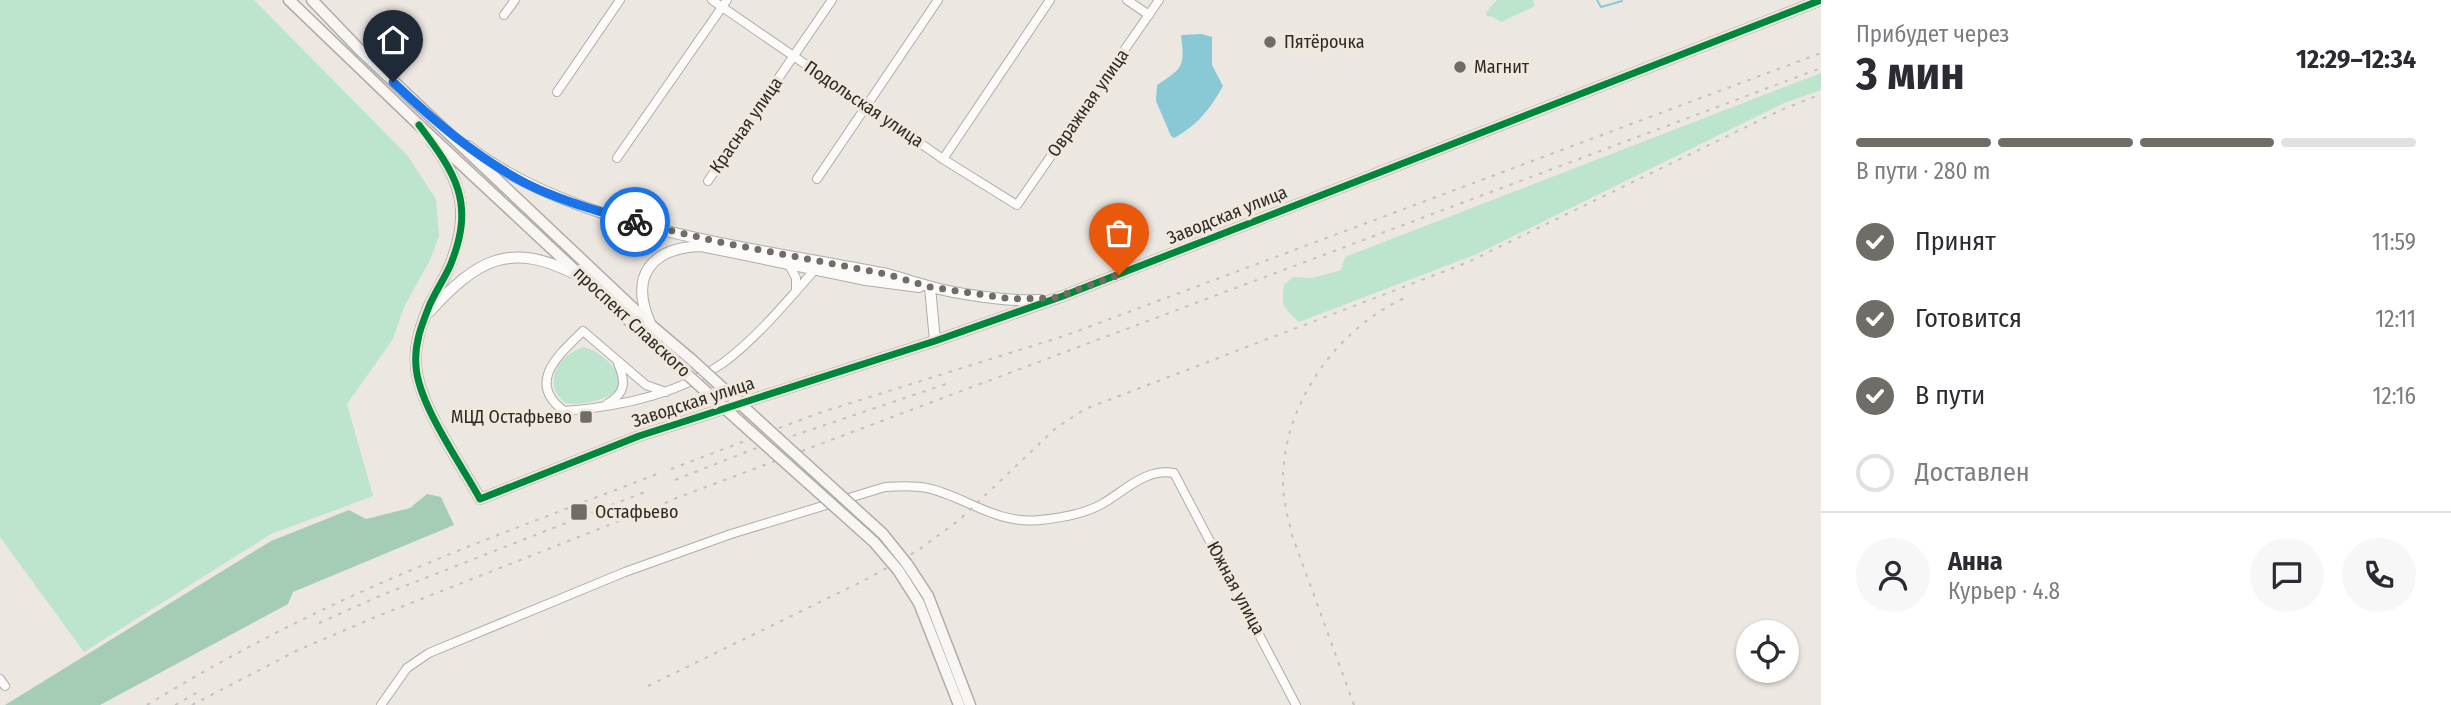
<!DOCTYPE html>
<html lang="ru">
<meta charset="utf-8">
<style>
:root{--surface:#fff;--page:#f7f7f7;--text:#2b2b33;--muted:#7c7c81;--line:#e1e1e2;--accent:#706c67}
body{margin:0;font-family:"Fira Sans Condensed",sans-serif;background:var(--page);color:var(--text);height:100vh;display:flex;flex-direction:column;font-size:26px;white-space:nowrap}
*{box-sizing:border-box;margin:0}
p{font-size:23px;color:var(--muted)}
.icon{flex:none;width:38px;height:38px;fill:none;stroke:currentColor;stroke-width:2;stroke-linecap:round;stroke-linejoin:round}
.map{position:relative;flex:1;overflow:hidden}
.side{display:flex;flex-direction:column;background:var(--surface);width:630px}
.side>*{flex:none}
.fabs{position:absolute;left:1736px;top:620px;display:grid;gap:14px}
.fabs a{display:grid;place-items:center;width:63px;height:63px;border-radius:50%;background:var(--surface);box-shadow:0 2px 5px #0004;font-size:35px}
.pin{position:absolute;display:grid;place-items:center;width:60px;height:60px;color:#fff;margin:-72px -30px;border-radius:50% 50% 50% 0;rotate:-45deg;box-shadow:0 0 7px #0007}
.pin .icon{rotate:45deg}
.courier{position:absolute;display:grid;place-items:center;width:70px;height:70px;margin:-35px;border:5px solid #1a73e8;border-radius:50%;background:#fff;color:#222;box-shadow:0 2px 9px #0007}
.head em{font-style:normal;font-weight:700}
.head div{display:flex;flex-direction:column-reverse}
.head{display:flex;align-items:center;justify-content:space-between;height:119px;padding:0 35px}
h1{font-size:46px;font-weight:700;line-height:52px}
.bar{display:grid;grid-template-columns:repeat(4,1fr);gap:10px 7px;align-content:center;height:84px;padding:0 35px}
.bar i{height:9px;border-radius:5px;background:var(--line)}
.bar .selected{background:var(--accent)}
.bar p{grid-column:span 4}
.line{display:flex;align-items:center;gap:18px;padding:0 35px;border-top:2px solid var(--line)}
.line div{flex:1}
.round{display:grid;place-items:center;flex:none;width:74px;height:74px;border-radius:37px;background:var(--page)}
ol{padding:0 35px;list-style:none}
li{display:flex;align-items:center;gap:21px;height:77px}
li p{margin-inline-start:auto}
li .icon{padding:7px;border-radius:50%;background:var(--accent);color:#fff;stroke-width:4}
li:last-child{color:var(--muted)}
li i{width:38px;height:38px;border:4px solid var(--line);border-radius:50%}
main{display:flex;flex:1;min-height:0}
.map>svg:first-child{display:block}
.green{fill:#bde4cd}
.forest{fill:#a5cdb6}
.water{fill:#89c9d5}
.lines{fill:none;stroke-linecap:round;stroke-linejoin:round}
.stream{stroke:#89c9d5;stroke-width:2}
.minor-casing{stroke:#b0aca8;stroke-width:10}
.tertiary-casing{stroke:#b0aca8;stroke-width:12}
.secondary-casing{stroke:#b0aca8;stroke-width:13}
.minor{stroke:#fcfbfa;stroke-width:8}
.tertiary{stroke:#fcfbfa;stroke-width:10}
.secondary{stroke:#f8f5f3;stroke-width:10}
.rail{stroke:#c3c2c0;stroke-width:2;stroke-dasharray:3.5 7;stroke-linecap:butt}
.secondary-bridge-casing{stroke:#b0aca8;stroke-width:13;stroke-linecap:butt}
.secondary-bridge{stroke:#f8f5f3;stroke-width:10}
.cycleway-casing{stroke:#f0e7dd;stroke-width:11}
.cycleway{stroke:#00873e;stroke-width:7}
.done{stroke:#706c67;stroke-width:7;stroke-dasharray:0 12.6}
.route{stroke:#1a73e8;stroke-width:9}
.poi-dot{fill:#706c67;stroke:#f0e7dd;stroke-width:2.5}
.labels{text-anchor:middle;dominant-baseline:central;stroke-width:7;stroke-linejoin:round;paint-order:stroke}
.poi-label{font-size:18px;fill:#2d2a26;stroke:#f0e7dd;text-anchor:start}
.street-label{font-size:18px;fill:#2d2a26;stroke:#f0e7dd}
</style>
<main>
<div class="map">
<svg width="1821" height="705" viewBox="0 0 1821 705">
<rect width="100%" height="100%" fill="#ece7e1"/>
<g class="green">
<polygon points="0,0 254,0 407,155 436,199 439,236 430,260 404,307 393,339 347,404 373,496 271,534 84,652 0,537"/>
<polygon points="1497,0 1533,0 1535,6 1501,22 1493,17 1487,16 1486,12"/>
<path d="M1821,73V90L1784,103L1477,254L1299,322C1283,307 1281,307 1284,285L1293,277L1312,278L1341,270L1345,257Z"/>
<path d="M584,347C599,351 613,364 621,378L618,390C607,400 579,406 565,403C541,384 559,354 584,347Z"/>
</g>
<polygon class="forest" points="427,494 441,497 454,525 293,592 288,604 100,705 5,705 271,541 349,510 366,519 410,508"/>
<path class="water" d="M1202,34L1212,37V65L1223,86C1210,109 1198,125 1174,138L1171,136L1156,101L1157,85C1183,68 1185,67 1181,35Z"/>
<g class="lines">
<polyline class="stream" points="1597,0 1601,7 1622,1"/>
<defs>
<g id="minor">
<polyline points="712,0 943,159 1017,205 1159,0"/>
<polyline points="1127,0 1149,15"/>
<polyline points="504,15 515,0"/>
<polyline points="557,92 620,0"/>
<polyline points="617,158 727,0"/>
<polyline points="943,159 1050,0"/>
<polyline points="817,179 938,0"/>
<polyline points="708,181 832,0"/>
<polyline points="788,263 796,278 796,291"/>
<path d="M666,392L646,385L583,331C560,354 525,382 564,411C618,407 677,395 723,363C758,337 789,299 818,266"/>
<path d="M607,404C626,393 626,382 618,363"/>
<polyline points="0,679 5,686"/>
<path d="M381,705L407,668L429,653L625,572L731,534L885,487C899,486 913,485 927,488C965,496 996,525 1040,520C1061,518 1084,514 1102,504C1125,491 1145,468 1174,473L1296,705"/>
</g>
<g id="tertiary">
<path d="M431,141C463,183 470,215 450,265C444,280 435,293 428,308C421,326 414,345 416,365C418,404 461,464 480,499L639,436L935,341L1063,296L1821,0"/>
<path d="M468,146C574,229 751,247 882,273C897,276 912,282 928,286C955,294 1011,302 1039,300"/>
<polyline points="930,287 935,341"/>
<path d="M429,312C477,260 509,240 577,275"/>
<path d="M650,323C629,275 652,248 701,246L866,280L919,287"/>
</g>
<g id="secondary">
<polyline points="289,0 419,125 682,370"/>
<polyline points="312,0 358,48 652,326 692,360"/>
<polyline points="907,564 928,596 970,705"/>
<polyline points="898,570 919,603 959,705"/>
</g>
</defs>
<use href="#minor" class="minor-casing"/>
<use href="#tertiary" class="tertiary-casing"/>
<use href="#secondary" class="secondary-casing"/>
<use href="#minor" class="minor"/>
<use href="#tertiary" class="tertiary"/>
<use href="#secondary" class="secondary"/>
<g class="rail">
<polyline points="671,469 819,413 1067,335 1821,53"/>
<polyline points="675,480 751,450 952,382"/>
<polyline points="674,499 1821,68"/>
<polyline points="319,623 382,595 645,492"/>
<polyline points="648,686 865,580 917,551 958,521 1056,428 1085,409 1466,263 1779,111 1821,94"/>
<path d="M147,705C213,665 280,629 350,597C450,551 554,514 657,474"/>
<polyline points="175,705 198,692"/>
<polyline points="192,705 296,651 373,618 670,501"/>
<path d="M1354,705L1292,535C1288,518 1283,500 1283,482C1282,404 1338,326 1409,296"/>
</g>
<defs>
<g id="secondary-bridge">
<polyline points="692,360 883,534 907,564"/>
<polyline points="682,370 874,542 898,570"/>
</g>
</defs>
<use href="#secondary-bridge" class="secondary-bridge-casing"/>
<use href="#secondary-bridge" class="secondary-bridge"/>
<defs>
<path id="cycleway" d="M419,125C456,174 476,203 450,266C444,279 436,291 430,304C422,324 414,343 416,366C418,404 461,464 480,499L639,436L935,341L1063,296L1821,0"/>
</defs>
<use href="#cycleway" class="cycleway-casing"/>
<use href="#cycleway" class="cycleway"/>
</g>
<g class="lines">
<polyline class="done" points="635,222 719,242 886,274 930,287 1012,299 1054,298 1119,275"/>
<path class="route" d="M393,82C434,121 477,158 527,184C561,201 599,211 635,222"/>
</g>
<g class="poi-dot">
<circle cx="1270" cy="42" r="7"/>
<circle cx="1460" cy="67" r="7"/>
<rect x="579" y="410" width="14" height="14" rx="3.5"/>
<rect x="570" y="503" width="18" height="18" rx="3.5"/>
</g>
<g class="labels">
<g class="poi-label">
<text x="1284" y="42">Пятёрочка</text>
<text x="1474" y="67">Магнит</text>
<text x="572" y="417" text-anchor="end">МЦД Остафьево</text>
<text x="595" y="512">Остафьево</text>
</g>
<g class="street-label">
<text transform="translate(1088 103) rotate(-55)">Овражная улица</text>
<text transform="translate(864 104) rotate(34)">Подольская улица</text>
<text transform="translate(746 125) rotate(-55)">Красная улица</text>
<text transform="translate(1227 215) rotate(-22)">Заводская улица</text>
<text transform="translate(632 322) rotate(43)">проспект Славского</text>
<text transform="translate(693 402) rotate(-18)">Заводская улица</text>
<text transform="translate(1236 588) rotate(62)">Южная улица</text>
</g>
</g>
</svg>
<div class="fabs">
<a><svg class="icon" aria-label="locate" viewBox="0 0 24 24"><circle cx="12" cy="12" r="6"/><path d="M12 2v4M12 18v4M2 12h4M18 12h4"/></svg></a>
</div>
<div class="pin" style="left:1119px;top:275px;background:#ea580c"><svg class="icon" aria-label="bag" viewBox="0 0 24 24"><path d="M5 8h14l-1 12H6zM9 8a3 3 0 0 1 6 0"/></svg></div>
<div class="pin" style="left:393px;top:82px;background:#1f2937"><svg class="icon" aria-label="home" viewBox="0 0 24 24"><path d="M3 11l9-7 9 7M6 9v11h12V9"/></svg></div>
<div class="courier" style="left:635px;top:222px"><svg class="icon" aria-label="bike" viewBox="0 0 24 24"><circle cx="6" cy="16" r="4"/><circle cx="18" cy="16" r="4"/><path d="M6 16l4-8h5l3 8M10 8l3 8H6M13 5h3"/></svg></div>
</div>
<section class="side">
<div class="head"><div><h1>3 мин</h1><p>Прибудет через</p></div><em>12:29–12:34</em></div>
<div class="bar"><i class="selected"></i><i class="selected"></i><i class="selected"></i><i></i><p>В пути · 280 m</p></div>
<ol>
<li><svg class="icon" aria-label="check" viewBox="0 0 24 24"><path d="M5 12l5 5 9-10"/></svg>Принят<p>11:59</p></li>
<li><svg class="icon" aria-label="check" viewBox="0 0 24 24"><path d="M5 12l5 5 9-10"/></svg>Готовится<p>12:11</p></li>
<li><svg class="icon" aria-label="check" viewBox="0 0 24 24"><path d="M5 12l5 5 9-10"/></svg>В пути<p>12:16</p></li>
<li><i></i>Доставлен</li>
</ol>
<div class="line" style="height:126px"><a class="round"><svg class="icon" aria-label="person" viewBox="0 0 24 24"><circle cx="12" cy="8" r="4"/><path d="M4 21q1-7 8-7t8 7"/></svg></a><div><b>Анна</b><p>Курьер · 4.8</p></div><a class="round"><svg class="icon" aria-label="chat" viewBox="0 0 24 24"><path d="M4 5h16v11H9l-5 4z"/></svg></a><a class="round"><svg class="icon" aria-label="phone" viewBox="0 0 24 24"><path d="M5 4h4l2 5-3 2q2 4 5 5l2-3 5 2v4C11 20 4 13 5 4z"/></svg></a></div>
</section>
</main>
